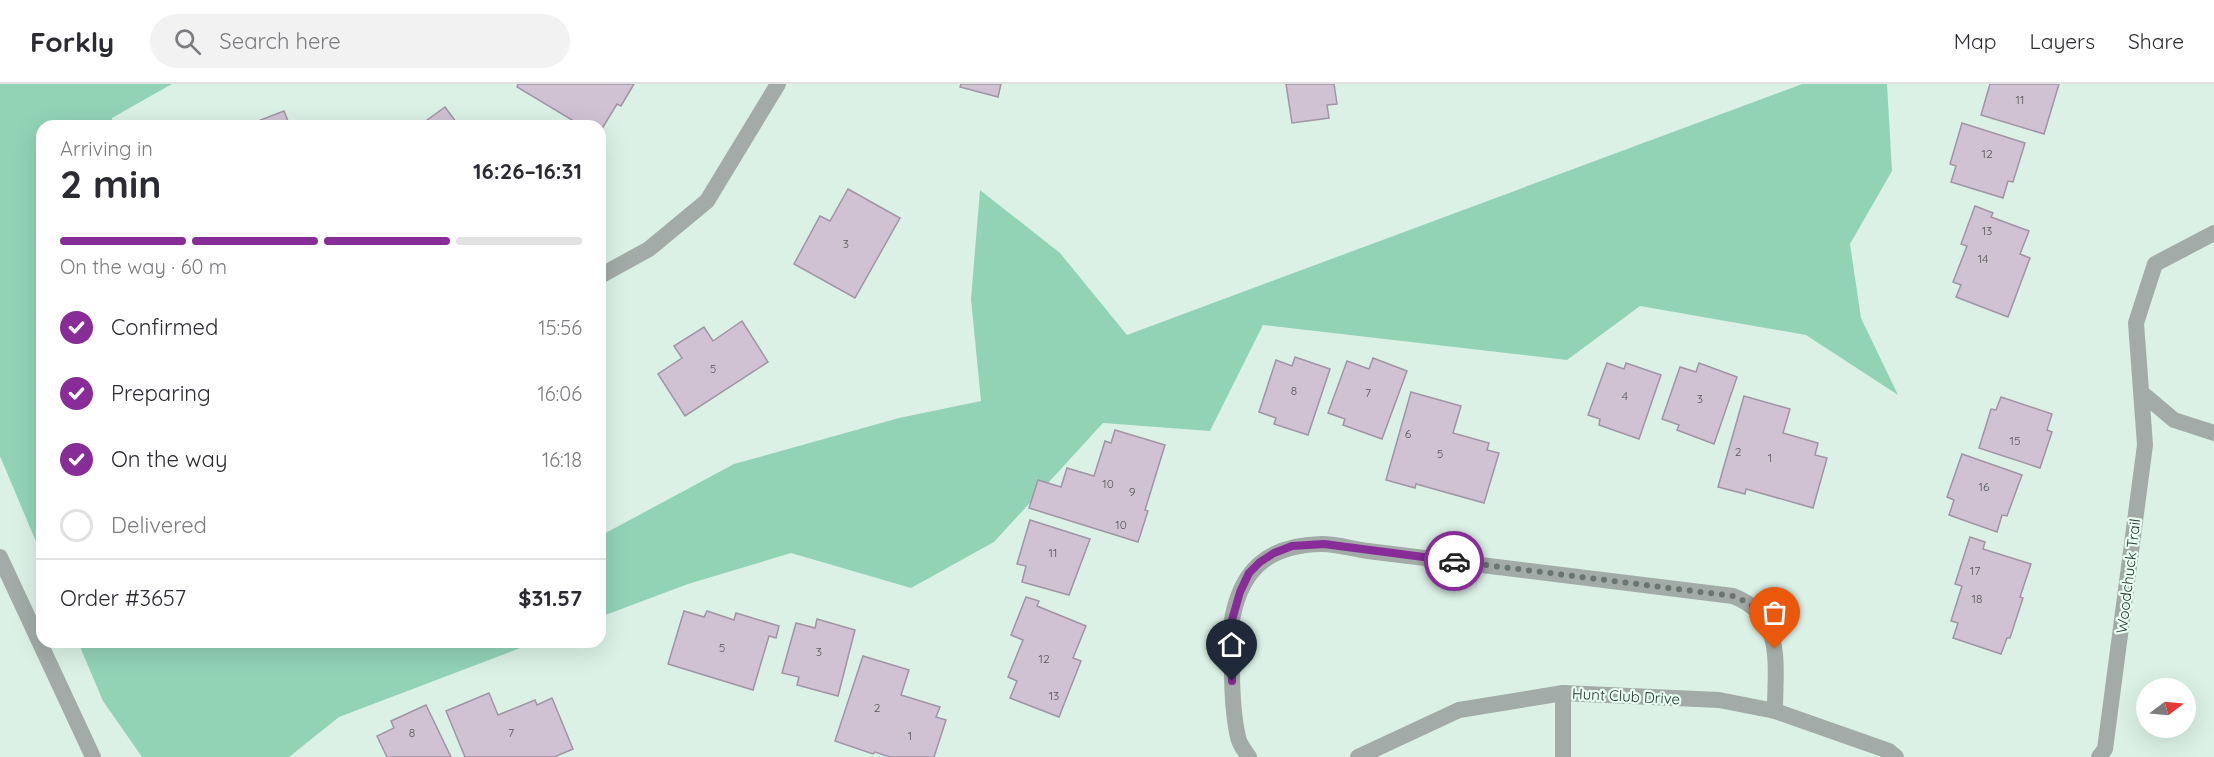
<!DOCTYPE html>
<meta charset="utf-8">
<style>
:root{--surface:#fff;--page:#f2f2f3;--text:#2b2b33;--muted:#7c7c81;--line:#e1e1e2;--accent:#882d98}
body{margin:0;font-family:Quicksand,sans-serif;background:var(--page);color:var(--text);height:100vh;display:flex;flex-direction:column;font-size:22px;white-space:nowrap}
*{box-sizing:border-box;margin:0}
p{font-size:20px;color:var(--muted)}
.icon{flex:none;width:33px;height:33px;fill:none;stroke:currentColor;stroke-width:2;stroke-linecap:round;stroke-linejoin:round}
.map{position:relative;flex:1;overflow:hidden}
.side{position:absolute;left:36px;top:36px;width:570px;height:528px;display:flex;flex-direction:column;background:var(--surface);border-radius:18px;box-shadow:0 6px 24px #0002}
.side>*{flex:none}
.needle{width:39px;rotate:74deg}
.tools{position:absolute;left:2136px;top:594px;display:grid;gap:12px}
.tools a{display:grid;place-items:center;width:60px;height:60px;border-radius:50%;background:var(--surface);box-shadow:0 6px 24px #0002;font-size:30px}
.pin{position:absolute;display:grid;place-items:center;width:51px;height:51px;color:#fff;margin:-62px -26px;border-radius:50% 50% 50% 0;rotate:-45deg;box-shadow:0 0 6px #0007}
.pin .icon{rotate:45deg}
.courier{position:absolute;display:grid;place-items:center;width:60px;height:60px;margin:-30px;border:4px solid #882d98;border-radius:50%;background:#fff;color:#222;box-shadow:0 2px 8px #0007}
.summary em{font-style:normal;font-weight:700}
.summary div{display:flex;flex-direction:column-reverse}
.summary{display:flex;align-items:center;justify-content:space-between;height:102px;padding:0 24px}
h1{font-size:39px;font-weight:700;line-height:45px}
.bar{display:grid;grid-template-columns:repeat(4,1fr);gap:9px 6px;align-content:center;height:72px;padding:0 24px}
.bar i{height:8px;border-radius:4px;background:var(--line)}
.bar .on{background:var(--accent)}
.bar p{grid-column:span 4}
.line{display:flex;align-items:center;gap:15px;padding:0 24px;border-top:2px solid var(--line)}
.line div{flex:1}
ol{padding:0 24px;list-style:none}
li{display:flex;align-items:center;gap:18px;height:66px}
li p{margin-inline-start:auto}
li .icon{padding:6px;border-radius:50%;background:var(--accent);color:#fff;stroke-width:4}
li:last-child{color:var(--muted)}
li i{width:33px;height:33px;border:3px solid var(--line);border-radius:50%}
header{display:flex;align-items:center;gap:36px;box-sizing:border-box;height:84px;padding:0 30px;background:var(--surface);border-bottom:2px solid var(--line)}
header strong{font-size:28px}
nav{display:flex;gap:33px;margin-inline-start:auto;font-size:21px}
.search{width:420px;height:54px;background:var(--page);display:flex;align-items:center;gap:15px;box-sizing:border-box;padding:0 21px;border-radius:33px;color:var(--muted);font-size:22px}
.map>svg:first-child{display:block}
.green{fill:#92d3b6}
.building{fill:#d0c2d2;stroke:#a194a4;stroke-width:1.5}
.lines{fill:none;stroke-linecap:round;stroke-linejoin:round}
.minor{stroke:#a2aba7;stroke-width:16}
.done{stroke:#68766f;stroke-width:6;stroke-dasharray:0 10.8}
.route{stroke:#882d98;stroke-width:8}
.labels{text-anchor:middle;dominant-baseline:central;stroke-width:4.5;stroke-linejoin:round;paint-order:stroke}
.number-label{font-size:12px;fill:#545758}
.street-label{font-size:15px;fill:#2a332f;stroke:#e8fef3}
</style>
<header>
<strong>Forkly</strong>
<div class="search"><svg class="icon" aria-label="search" viewBox="0 0 24 24"><circle cx="10" cy="10" r="6"/><path d="M15 15l6 6"/></svg>Search here</div>
<nav><a>Map</a><a>Layers</a><a>Share</a></nav>
</header>
<div class="map">
<svg width="2214" height="673" viewBox="0 0 2214 673">
<rect width="100%" height="100%" fill="#dbf1e6"/>
<g class="green">
<polygon points="0,0 172,0 112,34 113,42 42,42 42,472 0,372"/>
<polygon points="1802,0 1887,0 1892,87 1850,160 1861,234 1898,311 1806,251 1640,222 1567,276 1263,241 1210,347 1103,339 994,458 911,504 791,469 688,500 600,533 600,452 734,380 899,334 981,317 971,215 980,106 1060,169 1127,251"/>
<polygon points="78,558 536,558 339,633 289,673 142,673 103,617"/>
</g>
<g class="building">
<polygon points="518,0 634,0 621,22 617,20 600,48 600,42 582,42 517,3"/>
<polygon points="961,0 1001,0 998,13 960,3"/>
<polygon points="1286,0 1334,0 1337,20 1327,21 1329,34 1292,39"/>
<polygon points="1990,0 2059,0 2044,50 1981,31"/>
<polygon points="445,23 459,42 419,42"/>
<polygon points="284,27 290,42 245,42"/>
<polygon points="1962,39 2025,59 2013,98 2008,97 2003,114 1951,98 1956,82 1950,80"/>
<polygon points="848,105 900,134 855,214 794,180 820,132 830,137"/>
<polygon points="1975,122 1993,129 1991,133 2029,147 2020,170 2030,174 2008,233 1956,213 1961,201 1953,198 1967,162 1961,160"/>
<polygon points="742,237 768,278 685,332 658,290 682,274 674,262 704,243 713,257"/>
<polygon points="1295,273 1330,285 1308,351 1274,340 1276,334 1259,328 1276,276 1292,282"/>
<polygon points="1373,274 1407,287 1382,355 1343,341 1345,335 1328,329 1347,277 1369,285"/>
<polygon points="1607,279 1624,285 1626,279 1661,291 1639,355 1599,341 1600,335 1588,331"/>
<polygon points="1699,279 1737,293 1714,360 1677,346 1679,341 1662,335 1680,283 1696,288"/>
<polygon points="1411,308 1461,322 1453,349 1489,359 1487,366 1499,369 1484,419 1416,400 1415,404 1386,396"/>
<polygon points="1744,312 1790,325 1783,349 1818,359 1815,371 1827,374 1813,424 1746,405 1745,410 1718,403"/>
<polygon points="2001,313 2052,330 2047,346 2052,348 2040,384 1979,364 1991,325 1996,326"/>
<polygon points="1115,346 1165,361 1145,426 1148,427 1138,458 1029,424 1038,396 1061,403 1067,384 1094,392 1105,357 1111,359"/>
<polygon points="1962,370 2022,391 2007,432 2002,431 1997,448 1949,431 1954,416 1947,413"/>
<polygon points="1030,436 1090,455 1069,511 1022,498 1026,482 1017,480"/>
<polygon points="1970,453 1985,458 1983,465 2031,480 2020,513 2023,514 2010,554 2007,554 2001,570 1953,554 1958,539 1951,537 1962,502 1955,500"/>
<polygon points="1026,513 1039,517 1037,522 1086,542 1073,574 1081,577 1059,633 1010,614 1017,597 1008,593 1023,556 1011,551"/>
<polygon points="684,527 704,533 707,527 734,536 736,529 779,542 776,554 769,552 753,606 668,580"/>
<polygon points="817,535 855,546 838,612 797,601 799,593 782,589 796,539 815,544"/>
<polygon points="863,572 909,586 901,611 940,623 936,633 946,636 934,673 890,673 875,668 873,670 835,657"/>
<polygon points="489,609 498,631 535,616 537,621 552,614 573,665 554,673 465,673 446,627"/>
<polygon points="426,621 451,673 387,673 377,652 394,644 391,637"/>
</g>
<g class="lines">
<g class="minor">
<polyline points="600,192 649,165 707,117 778,0"/>
<polyline points="2142,309 2174,336 2214,349"/>
<polyline points="0,473 93,673"/>
<path d="M1249,673C1245,667 1239,660 1238,653C1233,631 1232,606 1232,584C1231,571 1229,555 1231,542C1239,487 1266,461 1322,460C1337,460 1353,465 1368,467L1733,512C1785,532 1775,581 1775,627"/>
<polyline points="1358,673 1459,626 1563,609 1719,616 1775,627 1889,667 1896,673"/>
<polyline points="1563,673 1563,609"/>
<polyline points="2099,673 2105,665 2145,361 2136,239 2155,180 2214,149"/>
</g>
</g>
<g class="lines">
<path class="done" d="M1454,477L1733,512C1760,522 1769,537 1775,565"/>
<polyline class="route" points="1232,597 1230,543 1240,508 1249,489 1260,478 1274,469 1292,462 1324,460 1454,477"/>
</g>
<g class="labels">
<g class="number-label">
<text x="2020" y="15">11</text>
<text x="1987" y="69">12</text>
<text x="1987" y="146">13</text>
<text x="846" y="159">3</text>
<text x="1983" y="174">14</text>
<text x="713" y="284">5</text>
<text x="1294" y="306">8</text>
<text x="1368" y="308">7</text>
<text x="1625" y="311">4</text>
<text x="1700" y="314">3</text>
<text x="1408" y="349">6</text>
<text x="2015" y="356">15</text>
<text x="1738" y="367">2</text>
<text x="1440" y="369">5</text>
<text x="1770" y="373">1</text>
<text x="1108" y="399">10</text>
<text x="1984" y="402">16</text>
<text x="1132" y="407">9</text>
<text x="1121" y="440">10</text>
<text x="1053" y="468">11</text>
<text x="1975" y="486">17</text>
<text x="1977" y="514">18</text>
<text x="722" y="563">5</text>
<text x="819" y="567">3</text>
<text x="1044" y="574">12</text>
<text x="1054" y="611">13</text>
<text x="877" y="623">2</text>
<text x="412" y="648">8</text>
<text x="511" y="648">7</text>
<text x="910" y="651">1</text>
</g>
<g class="street-label">
<text transform="translate(2128 492) rotate(-83)">Woodchuck Trail</text>
<text transform="translate(1626 612) rotate(3)">Hunt Club Drive</text>
</g>
</g>
</svg>
<div class="tools">
<a><svg class="needle" viewBox="-14 -14 28 28"><path d="M0-13l5 13h-10z" fill="#e53935"/><path d="M0 13l5-13h-10z" fill="#7c7c81"/></svg></a>
</div>
<div class="pin" style="left:1775px;top:565px;background:#ea580c"><svg class="icon" aria-label="bag" viewBox="0 0 24 24"><path d="M5 8h14l-1 12H6zM9 8a3 3 0 0 1 6 0"/></svg></div>
<div class="pin" style="left:1232px;top:597px;background:#1f2937"><svg class="icon" aria-label="home" viewBox="0 0 24 24"><path d="M3 11l9-7 9 7M6 9v11h12V9"/></svg></div>
<div class="courier" style="left:1454px;top:477px"><svg class="icon" aria-label="car" viewBox="0 0 24 24"><path d="M5 17H2v-5l4-1 3-4h7l3 4 3 1v5h-3M9 17h6M6 11h13"/><circle cx="7" cy="17" r="2"/><circle cx="17" cy="17" r="2"/></svg></div>
<section class="side">
<div class="summary"><div><h1>2 min</h1><p>Arriving in</p></div><em>16:26–16:31</em></div>
<div class="bar"><i class="on"></i><i class="on"></i><i class="on"></i><i></i><p>On the way · 60 m</p></div>
<ol>
<li><svg class="icon" aria-label="check" viewBox="0 0 24 24"><path d="M5 12l5 5 9-10"/></svg>Confirmed<p>15:56</p></li>
<li><svg class="icon" aria-label="check" viewBox="0 0 24 24"><path d="M5 12l5 5 9-10"/></svg>Preparing<p>16:06</p></li>
<li><svg class="icon" aria-label="check" viewBox="0 0 24 24"><path d="M5 12l5 5 9-10"/></svg>On the way<p>16:18</p></li>
<li><i></i>Delivered</li>
</ol>
<div class="line" style="height:78px"><div>Order #3657</div><b>$31.57</b></div>
</section>
</div>
